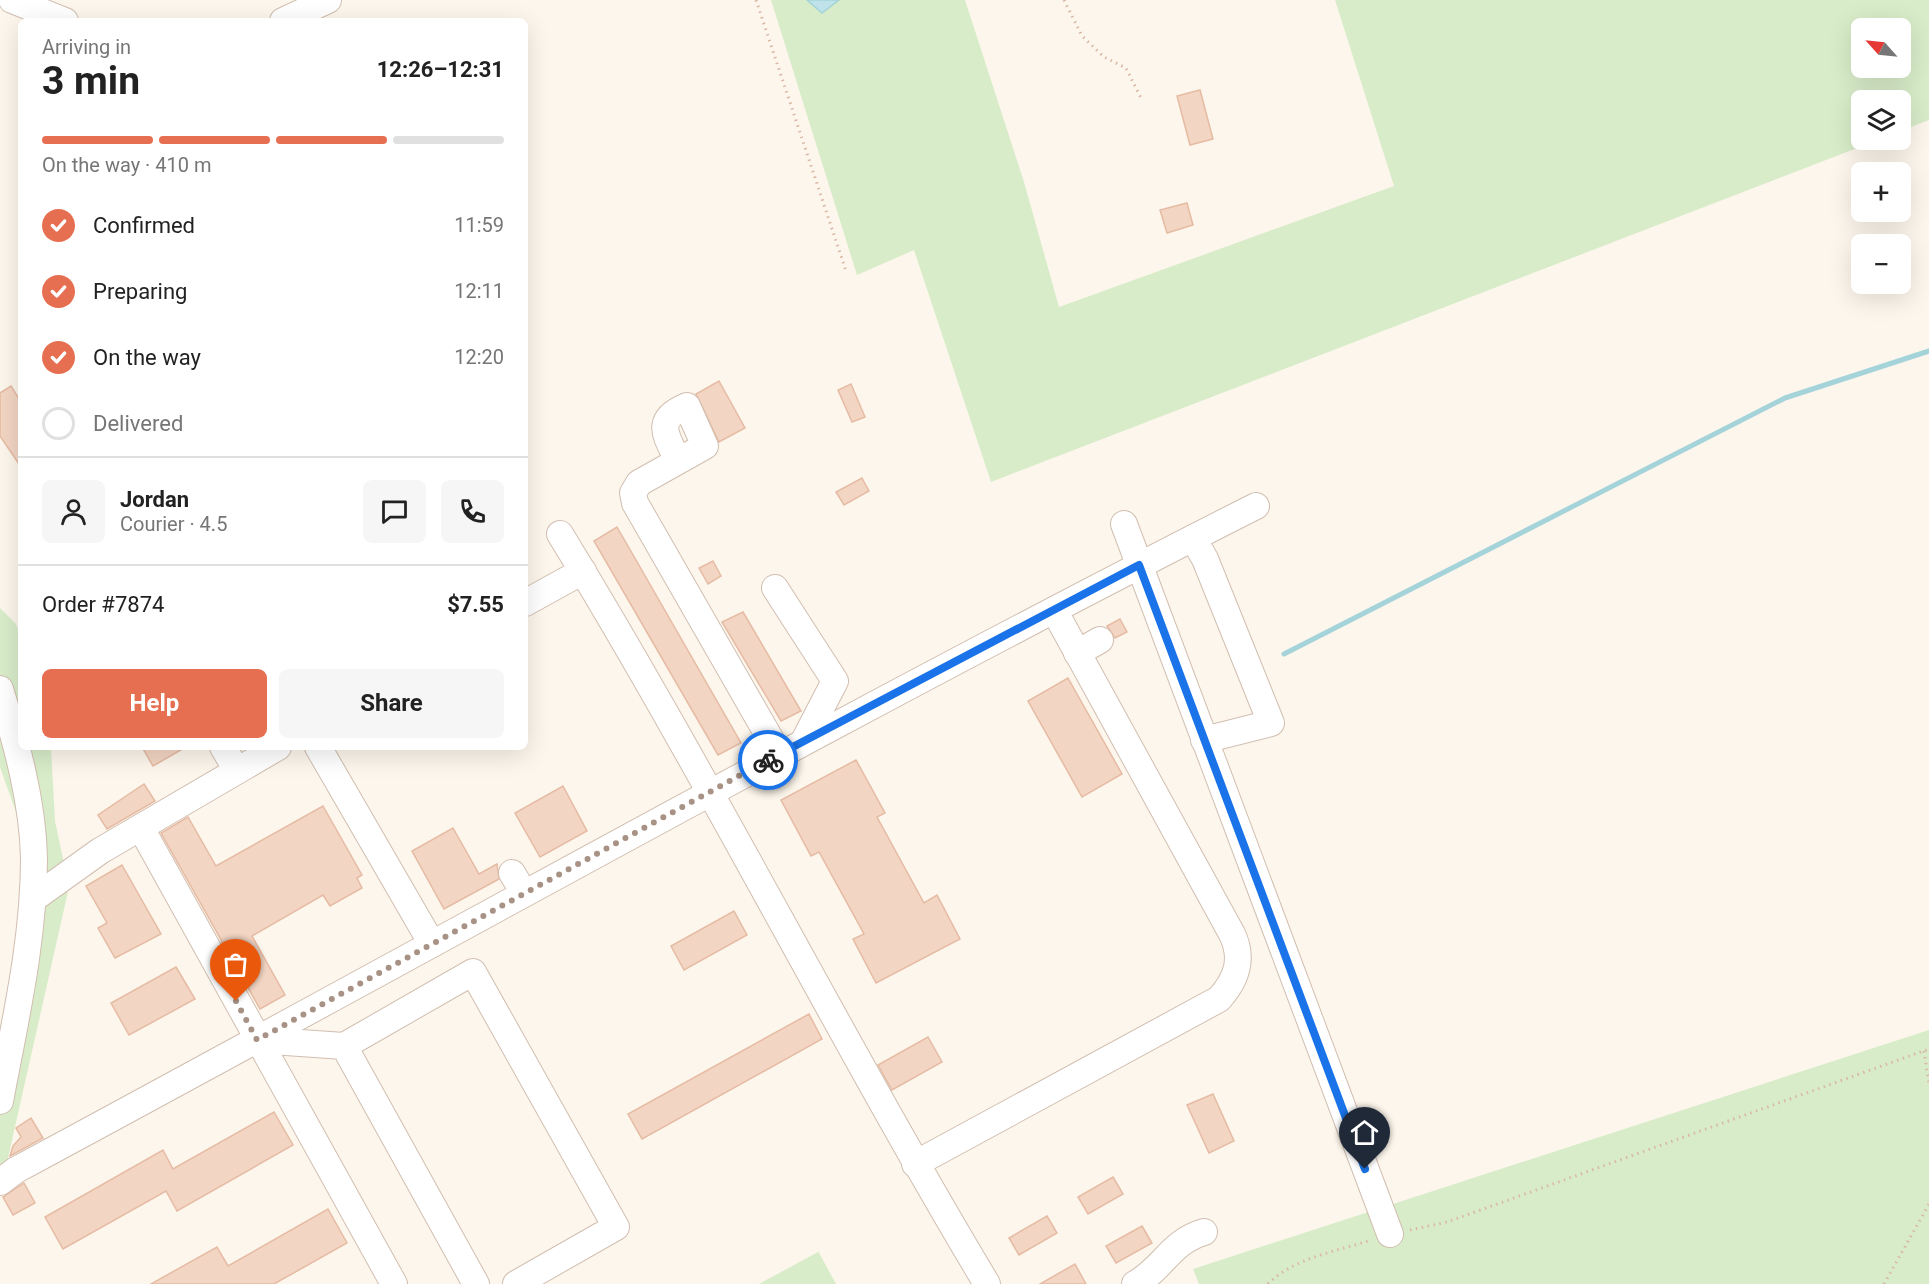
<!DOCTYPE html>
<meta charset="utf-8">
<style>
:root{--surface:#fff;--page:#f6f6f6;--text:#222;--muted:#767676;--line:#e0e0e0;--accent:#e76f51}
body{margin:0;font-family:Roboto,sans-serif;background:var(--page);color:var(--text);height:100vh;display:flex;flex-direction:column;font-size:22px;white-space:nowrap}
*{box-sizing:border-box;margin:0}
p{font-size:20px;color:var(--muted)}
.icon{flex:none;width:33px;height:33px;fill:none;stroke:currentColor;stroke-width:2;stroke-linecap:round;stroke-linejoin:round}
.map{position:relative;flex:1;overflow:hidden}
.details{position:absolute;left:18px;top:18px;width:510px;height:732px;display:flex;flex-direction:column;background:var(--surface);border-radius:9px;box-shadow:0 6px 24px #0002}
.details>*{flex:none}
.needle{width:39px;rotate:297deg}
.controls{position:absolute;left:1851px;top:18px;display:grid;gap:12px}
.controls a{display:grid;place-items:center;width:60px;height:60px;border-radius:9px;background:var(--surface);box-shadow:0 6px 24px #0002;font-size:30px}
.pin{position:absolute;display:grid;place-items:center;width:51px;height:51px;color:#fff;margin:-62px -26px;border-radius:50% 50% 50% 0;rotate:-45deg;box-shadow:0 0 6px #0007}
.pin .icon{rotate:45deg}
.courier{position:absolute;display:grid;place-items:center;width:60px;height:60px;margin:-30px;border:4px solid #1a73e8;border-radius:50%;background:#fff;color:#222;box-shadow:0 2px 8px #0007}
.headline em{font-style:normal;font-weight:700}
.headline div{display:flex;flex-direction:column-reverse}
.headline{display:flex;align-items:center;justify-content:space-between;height:102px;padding:0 24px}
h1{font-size:39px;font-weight:700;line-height:45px}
.bar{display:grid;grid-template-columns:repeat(4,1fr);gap:9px 6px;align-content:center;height:72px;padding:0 24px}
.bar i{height:8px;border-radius:4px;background:var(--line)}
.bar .active{background:var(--accent)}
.bar p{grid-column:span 4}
.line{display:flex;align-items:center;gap:15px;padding:0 24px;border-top:2px solid var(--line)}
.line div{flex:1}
.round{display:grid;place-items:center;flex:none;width:63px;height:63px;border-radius:9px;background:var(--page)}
ol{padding:0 24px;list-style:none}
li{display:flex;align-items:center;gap:18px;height:66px}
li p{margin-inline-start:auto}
li .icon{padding:6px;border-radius:50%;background:var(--accent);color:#fff;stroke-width:4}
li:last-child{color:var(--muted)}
li i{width:33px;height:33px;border:3px solid var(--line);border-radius:50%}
.cta{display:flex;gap:12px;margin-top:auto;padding:12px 24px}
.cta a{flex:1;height:69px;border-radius:9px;background:var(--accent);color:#fff;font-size:24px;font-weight:700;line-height:69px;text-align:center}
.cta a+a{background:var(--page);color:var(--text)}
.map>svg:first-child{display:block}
.green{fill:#d8ecc9;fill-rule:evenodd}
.water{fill:#bfe3e8;stroke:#a5d3da;stroke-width:1.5}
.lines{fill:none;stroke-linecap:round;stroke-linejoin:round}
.stream{stroke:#a5d3da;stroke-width:5}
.building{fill:#f3d5c3;stroke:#e6bba3;stroke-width:1.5}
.minor-casing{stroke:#d1beb0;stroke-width:28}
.path{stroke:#d9b8a5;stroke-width:3;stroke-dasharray:1.5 4.5;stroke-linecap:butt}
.minor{stroke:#fff;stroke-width:26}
.done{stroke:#a89285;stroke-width:6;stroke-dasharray:0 10.8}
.route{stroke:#1a73e8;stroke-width:8}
</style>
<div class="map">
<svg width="1929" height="1284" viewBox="0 0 1929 1284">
<rect width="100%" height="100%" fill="#fdf6ec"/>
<g class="green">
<path d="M771,0H965L1024,182L1059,307L1394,186L1335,0H1929V120L1901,131L1900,100H1862V140H1878L991,482L914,250L857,275ZM1862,28H1900V68H1862Z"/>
<polygon points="0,608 16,624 21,637 21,747 51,747 55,821 69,887 8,1158 21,1180 0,1192 0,1029 19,926 23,867 18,818 0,767"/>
<polygon points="1929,1030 1929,1284 1199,1284 1193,1269"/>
<polygon points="818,1251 836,1284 759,1284 818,1252"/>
</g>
<polygon class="water" points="807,0 839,0 822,13"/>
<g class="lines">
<polyline class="stream" points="1284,654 1785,398 1929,351"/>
</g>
<g class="building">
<polygon points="1200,90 1213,139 1190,145 1177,96"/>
<polygon points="1187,203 1193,225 1167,233 1160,210"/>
<polygon points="719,381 745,428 719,442 696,394"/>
<polygon points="851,384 865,417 852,422 838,390"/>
<polygon points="11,386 21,402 21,467 0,436 0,393"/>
<polygon points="862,478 869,491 844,505 836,492"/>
<polygon points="617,527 741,743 718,755 594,541"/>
<polygon points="713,561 721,576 708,584 699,568"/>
<polygon points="743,612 801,711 781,721 722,622"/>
<polygon points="1120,619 1127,632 1115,638 1107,626"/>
<polygon points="1068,678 1122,774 1082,797 1028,701"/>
<polygon points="142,747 186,747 153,766"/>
<polygon points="856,760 885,813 877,817 924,903 937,895 960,939 876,983 853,939 864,934 819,852 811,856 781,800"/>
<polygon points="144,784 155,801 107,829 98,815"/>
<polygon points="563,786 587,831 540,857 515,813"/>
<polygon points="323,806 362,875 357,878 362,888 330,906 323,895 252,936 285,995 260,1009 161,833 188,817 216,866"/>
<polygon points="453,828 479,874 497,864 499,879 444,909 412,851"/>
<polygon points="122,865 161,934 115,958 98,928 107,923 86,886"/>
<polygon points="734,911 747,935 684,970 671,946"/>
<polygon points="176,967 195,999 129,1035 111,1003"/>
<polygon points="809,1014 822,1039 642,1139 628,1114"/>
<polygon points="928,1037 942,1062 892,1090 878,1065"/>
<polygon points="1213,1094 1234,1141 1209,1153 1187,1105"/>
<polygon points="274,1112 293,1145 177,1211 166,1191 63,1249 45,1217 163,1150 173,1169"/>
<polygon points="31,1118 43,1138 10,1156 13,1146 21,1137 16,1128"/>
<polygon points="1113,1177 1123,1194 1088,1214 1078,1197"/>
<polygon points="24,1183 35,1203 13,1215 3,1197"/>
<polygon points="328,1209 347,1243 274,1284 151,1284 217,1247 228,1266"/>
<polygon points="1047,1216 1057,1233 1019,1255 1009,1238"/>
<polygon points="1142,1226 1152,1243 1116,1263 1106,1246"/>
<polygon points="1075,1264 1086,1284 1040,1284"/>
</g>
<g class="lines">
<defs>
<g id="minor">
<polyline points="12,0 65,21"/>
<polyline points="283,21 328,0"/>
<path d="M678,461C666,435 653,420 687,406L705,446L639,483L633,493L635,503L779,754"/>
<polyline points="1124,524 1390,1234"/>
<path d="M560,534C710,779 839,1037 987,1284"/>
<polyline points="1193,538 1205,559 1271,723 1204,740"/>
<polyline points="775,588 835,681 804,741"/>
<polyline points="525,603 583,571"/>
<polyline points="1077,653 1100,640"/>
<path d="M0,689C16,742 33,802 34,858C34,941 15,1021 0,1101"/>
<polyline points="223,747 236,769"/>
<polyline points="318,747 432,944"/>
<polyline points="141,828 394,1284"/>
<polyline points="512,873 524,893"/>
<polyline points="33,899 100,851 278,747"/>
<polyline points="257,1040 344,1046 476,1284"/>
<polyline points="344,1046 473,972 616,1227 516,1284"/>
<path d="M915,1164L1219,999C1237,979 1244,959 1232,934L1054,610"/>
<path d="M0,1182L16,1170C429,948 837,718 1256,506"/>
<path d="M1135,1284C1164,1268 1170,1242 1204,1232"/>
</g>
</defs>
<use href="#minor" class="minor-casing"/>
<g class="path">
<polyline points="756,0 846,271"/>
<polyline points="1064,0 1082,36 1104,57 1126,68 1141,98"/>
<polyline points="1924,1051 1929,1084"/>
<polyline points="1410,1230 1447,1222 1929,1049"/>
<path d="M1268,1284C1293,1258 1338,1251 1371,1240"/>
<polyline points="1884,1284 1929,1204"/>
</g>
<use href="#minor" class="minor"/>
</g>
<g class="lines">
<polyline class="done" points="236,1001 257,1040 768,760"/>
<polyline class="route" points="768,760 1139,565 1365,1169"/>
</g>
</svg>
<div class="controls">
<a><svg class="needle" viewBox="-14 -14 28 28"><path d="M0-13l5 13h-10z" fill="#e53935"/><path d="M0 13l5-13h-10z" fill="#767676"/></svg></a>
<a><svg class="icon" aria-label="layers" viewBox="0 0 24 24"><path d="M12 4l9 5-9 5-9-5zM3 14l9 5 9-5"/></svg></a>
<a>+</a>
<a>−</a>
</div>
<div class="pin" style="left:236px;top:1001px;background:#ea580c"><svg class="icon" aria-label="bag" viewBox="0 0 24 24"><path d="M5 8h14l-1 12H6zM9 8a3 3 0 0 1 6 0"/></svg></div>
<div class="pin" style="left:1365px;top:1169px;background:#1f2937"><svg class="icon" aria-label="home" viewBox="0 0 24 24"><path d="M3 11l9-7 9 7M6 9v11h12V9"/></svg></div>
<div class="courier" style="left:768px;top:760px"><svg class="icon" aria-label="bike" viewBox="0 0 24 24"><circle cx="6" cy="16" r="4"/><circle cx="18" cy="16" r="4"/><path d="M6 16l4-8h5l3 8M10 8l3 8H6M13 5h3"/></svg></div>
<section class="details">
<div class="headline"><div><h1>3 min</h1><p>Arriving in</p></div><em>12:26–12:31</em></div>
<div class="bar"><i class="active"></i><i class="active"></i><i class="active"></i><i></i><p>On the way · 410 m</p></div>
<ol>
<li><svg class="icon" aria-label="check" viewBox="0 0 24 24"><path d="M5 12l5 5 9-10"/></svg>Confirmed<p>11:59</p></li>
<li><svg class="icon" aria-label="check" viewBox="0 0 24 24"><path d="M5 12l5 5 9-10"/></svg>Preparing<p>12:11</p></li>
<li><svg class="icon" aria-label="check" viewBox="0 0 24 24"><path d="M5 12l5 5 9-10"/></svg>On the way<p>12:20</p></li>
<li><i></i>Delivered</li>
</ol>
<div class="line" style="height:108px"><a class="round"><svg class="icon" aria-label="person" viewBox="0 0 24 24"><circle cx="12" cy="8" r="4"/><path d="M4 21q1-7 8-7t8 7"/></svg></a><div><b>Jordan</b><p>Courier · 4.5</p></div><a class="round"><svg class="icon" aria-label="chat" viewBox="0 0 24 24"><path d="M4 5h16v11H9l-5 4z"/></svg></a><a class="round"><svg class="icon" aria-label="phone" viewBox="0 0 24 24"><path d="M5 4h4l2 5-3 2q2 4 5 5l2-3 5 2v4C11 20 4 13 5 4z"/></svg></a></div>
<div class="line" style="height:78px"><div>Order #7874</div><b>$7.55</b></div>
<div class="cta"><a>Help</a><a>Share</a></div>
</section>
</div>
